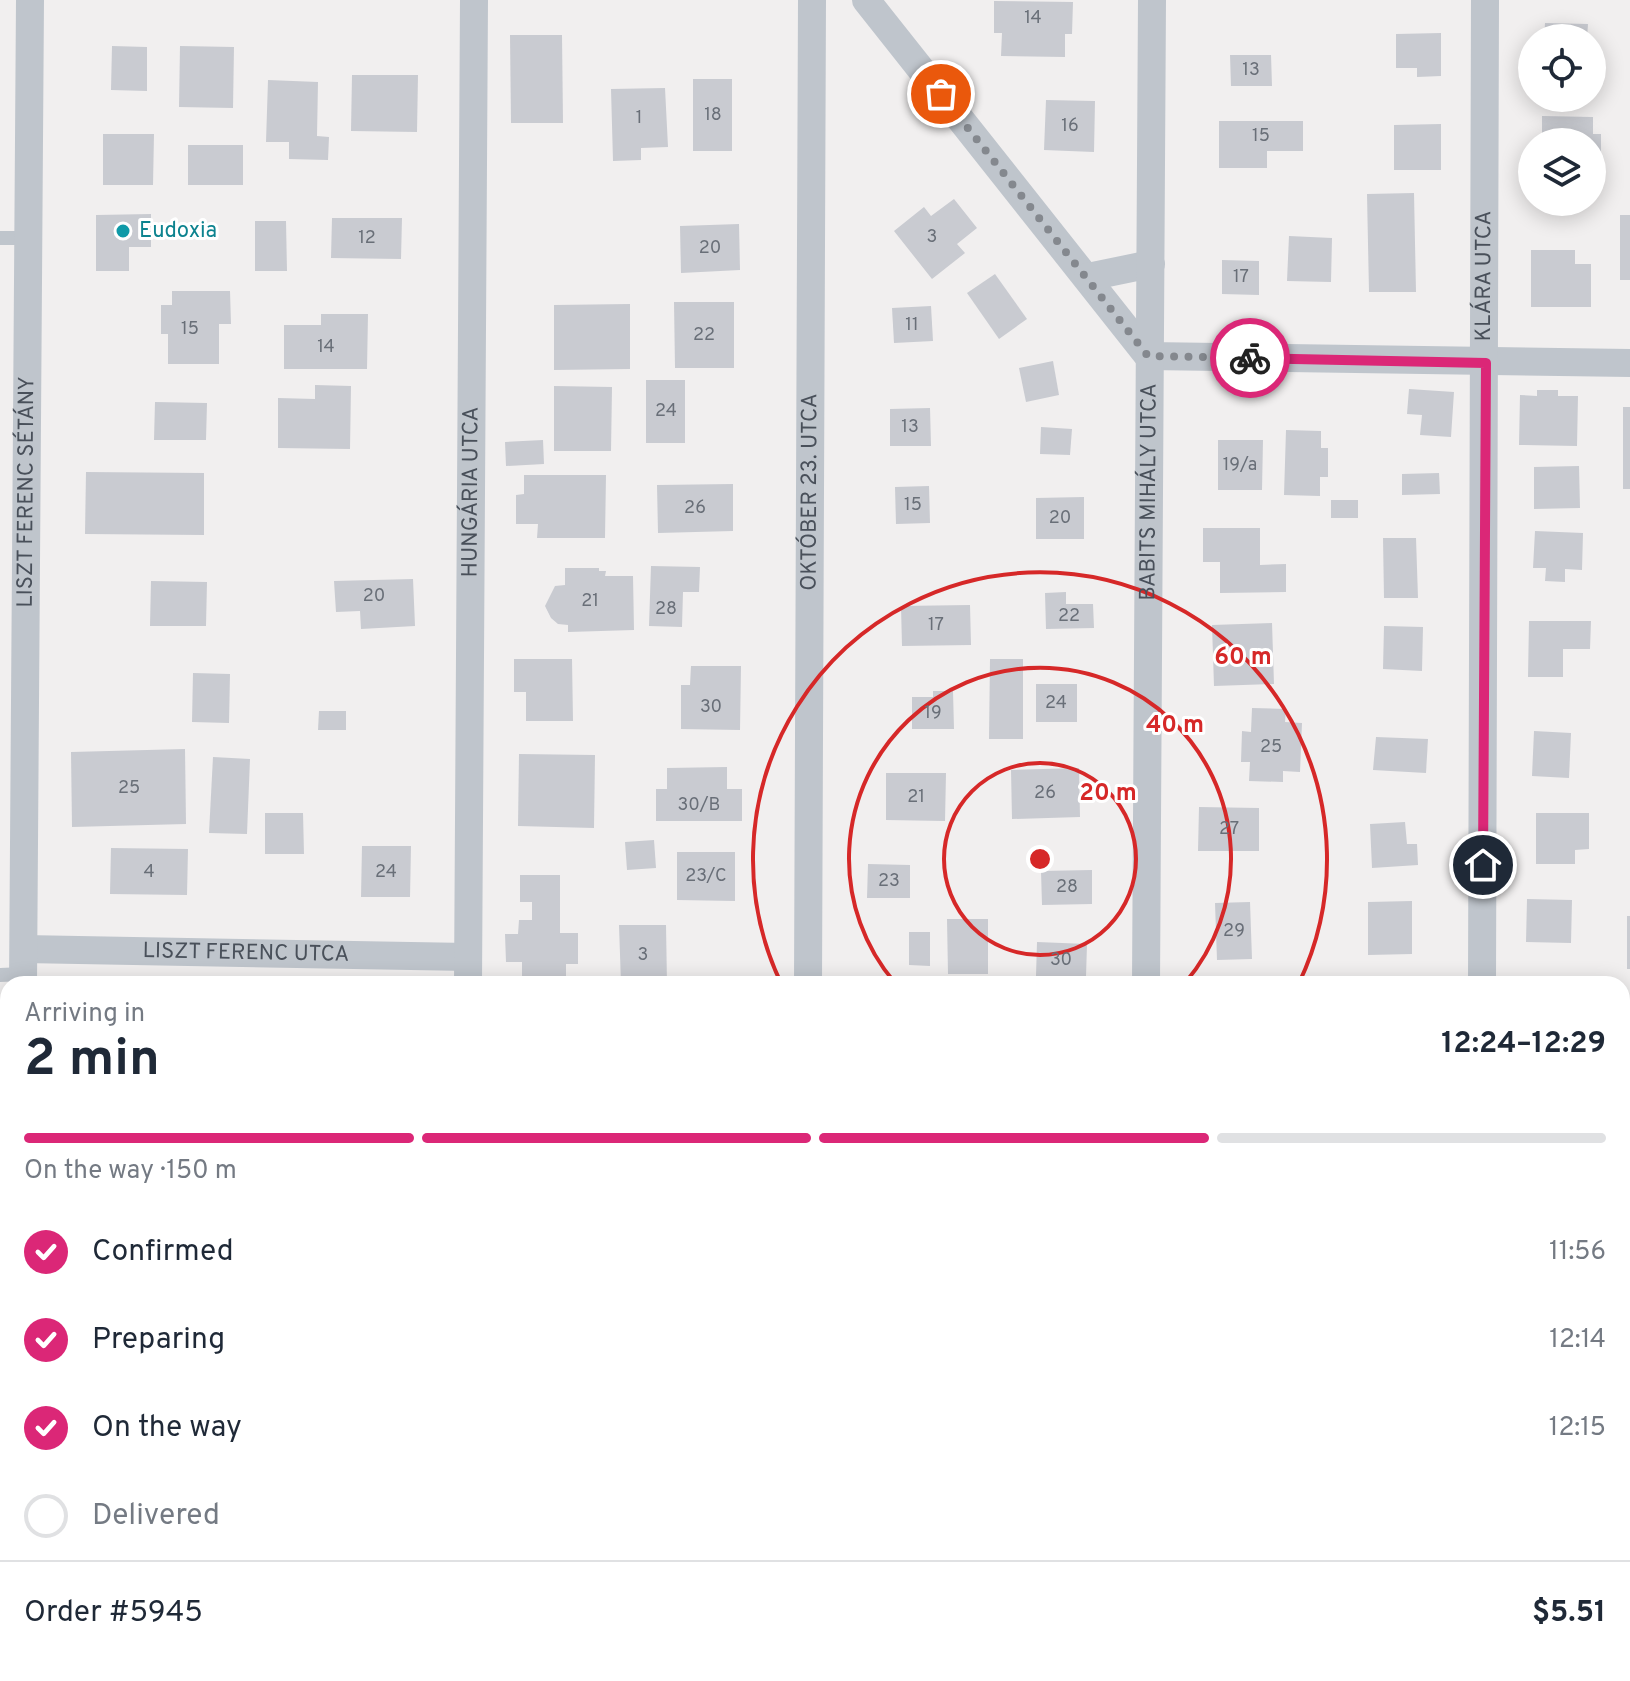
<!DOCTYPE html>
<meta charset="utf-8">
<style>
:root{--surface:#fff;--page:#f2f2f3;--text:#1f2937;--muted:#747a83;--line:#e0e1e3;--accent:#db2777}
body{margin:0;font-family:Overpass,sans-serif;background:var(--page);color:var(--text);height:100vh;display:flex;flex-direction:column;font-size:30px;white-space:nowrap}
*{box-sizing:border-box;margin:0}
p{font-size:26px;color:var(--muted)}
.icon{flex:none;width:44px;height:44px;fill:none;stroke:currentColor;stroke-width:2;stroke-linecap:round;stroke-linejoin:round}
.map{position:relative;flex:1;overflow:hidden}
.drawer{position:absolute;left:0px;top:976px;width:1630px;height:706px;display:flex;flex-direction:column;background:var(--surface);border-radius:24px 24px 0 0;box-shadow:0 4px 20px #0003}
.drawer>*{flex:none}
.fabs{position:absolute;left:1518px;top:24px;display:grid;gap:16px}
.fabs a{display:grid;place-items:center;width:88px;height:88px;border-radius:50%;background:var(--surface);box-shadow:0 4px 20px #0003;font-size:40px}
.pin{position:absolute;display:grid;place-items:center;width:68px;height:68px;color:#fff;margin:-34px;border:4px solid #fff;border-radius:50%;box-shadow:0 2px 8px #0007}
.courier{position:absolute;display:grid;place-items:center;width:80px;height:80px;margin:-40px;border:6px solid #db2777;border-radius:50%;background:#fff;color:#222;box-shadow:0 2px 10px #0007}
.headline em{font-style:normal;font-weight:700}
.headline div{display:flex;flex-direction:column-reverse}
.headline{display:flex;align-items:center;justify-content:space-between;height:136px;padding:0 24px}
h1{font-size:52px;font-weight:700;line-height:60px}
.bar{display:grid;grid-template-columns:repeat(4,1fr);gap:12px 8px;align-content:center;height:96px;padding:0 24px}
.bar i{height:10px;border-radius:6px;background:var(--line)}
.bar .current{background:var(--accent)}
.bar p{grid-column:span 4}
.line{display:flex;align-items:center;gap:20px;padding:0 24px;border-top:2px solid var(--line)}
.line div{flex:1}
ol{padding:0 24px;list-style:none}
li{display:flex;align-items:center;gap:24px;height:88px}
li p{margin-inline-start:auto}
li .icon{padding:8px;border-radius:50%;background:var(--accent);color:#fff;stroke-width:4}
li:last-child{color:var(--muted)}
li i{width:44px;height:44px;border:4px solid var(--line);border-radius:50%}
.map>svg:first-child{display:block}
.building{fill:#c9cbd1}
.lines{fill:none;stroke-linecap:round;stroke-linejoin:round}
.lane{stroke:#bfc5cc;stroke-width:14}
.street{stroke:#bfc5cc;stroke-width:28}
.done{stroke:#84888e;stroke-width:8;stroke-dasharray:0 14.4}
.route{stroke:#db2777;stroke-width:10}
.ring{fill:none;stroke:#d62828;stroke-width:4}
.culture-dot{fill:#0f9aa8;stroke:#fff;stroke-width:3}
.labels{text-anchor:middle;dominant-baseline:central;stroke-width:6;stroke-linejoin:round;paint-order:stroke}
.number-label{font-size:18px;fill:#696f78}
.culture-label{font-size:22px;fill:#0d838f;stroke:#fff;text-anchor:start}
.street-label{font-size:22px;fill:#49505a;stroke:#fff}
.centre{fill:#d62828;stroke:#fff;stroke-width:4}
.ring-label{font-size:24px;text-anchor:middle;font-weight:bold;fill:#d62828;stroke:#fff;stroke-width:6;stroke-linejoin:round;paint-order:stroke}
</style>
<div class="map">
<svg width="1630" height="1681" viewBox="0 0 1630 1681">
<rect width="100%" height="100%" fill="#f1efef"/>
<g class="building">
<polygon points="994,1 1073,2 1072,34 1065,34 1065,57 1001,56 1002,33 994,33"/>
<polygon points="1545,23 1588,24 1587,38 1544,38"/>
<polygon points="1441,33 1441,76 1417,77 1417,68 1396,68 1396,34"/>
<polygon points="510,35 562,35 563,123 511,123"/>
<polygon points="112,46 147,47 147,91 111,90"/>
<polygon points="180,46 234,47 233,108 179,107"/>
<polygon points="1230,55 1271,55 1272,86 1231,86"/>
<polygon points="352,75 418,75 417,132 351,131"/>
<rect x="693" y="79" width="39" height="72"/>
<polygon points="268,80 318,82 317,136 329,137 328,160 289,159 289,142 266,142"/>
<polygon points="665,88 668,147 641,148 641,160 613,161 611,89"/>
<polygon points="1046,100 1095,101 1094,152 1044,150"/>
<polygon points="1542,116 1593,117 1593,134 1601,134 1601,176 1592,175 1592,142 1542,142"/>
<polygon points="1219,121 1303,121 1303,151 1267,151 1267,168 1219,168"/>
<polygon points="1441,124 1441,170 1394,170 1394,125"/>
<polygon points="103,134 154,134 153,185 103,185"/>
<rect x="188" y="145" width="55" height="40"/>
<polygon points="1414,193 1416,292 1369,292 1367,194"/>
<polygon points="954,199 977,228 957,244 965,253 932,279 894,231 924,207 931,216"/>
<polygon points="151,214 151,247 129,247 129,271 96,271 96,215"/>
<rect x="1620" y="215" width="10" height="65"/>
<polygon points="332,218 402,218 401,259 331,258"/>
<polygon points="255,221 286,221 287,271 255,271"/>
<polygon points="739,224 740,270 681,273 680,226"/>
<polygon points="1289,236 1332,238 1331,282 1287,281"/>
<polygon points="1531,250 1575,250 1575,264 1591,264 1591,307 1531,307"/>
<polygon points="1222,260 1259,261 1259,295 1222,294"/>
<polygon points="995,274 1027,319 999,339 967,293"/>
<polygon points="172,291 230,291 231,324 219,324 219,364 168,364 168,334 161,334 161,305 172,305"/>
<polygon points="674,302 734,302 734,368 675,368"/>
<polygon points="630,304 630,369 554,370 554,305"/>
<polygon points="931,306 933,341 894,343 892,308"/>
<polygon points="321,314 368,314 367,369 284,369 284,325 321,325"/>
<polygon points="1053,361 1059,395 1026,402 1019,368"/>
<rect x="646" y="380" width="39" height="63"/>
<polygon points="315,385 351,386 350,449 278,448 278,398 315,399"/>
<polygon points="554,386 612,387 611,451 554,451"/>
<polygon points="1409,389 1454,392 1451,437 1420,435 1422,415 1407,414"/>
<polygon points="1537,390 1558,390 1558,396 1578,396 1577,446 1519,445 1520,395 1537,396"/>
<polygon points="155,402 207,403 206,440 154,440"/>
<rect x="1623" y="407" width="7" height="82"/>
<polygon points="930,408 931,446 890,446 890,409"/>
<polygon points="1041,427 1072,429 1070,455 1040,454"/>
<polygon points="1286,430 1321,431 1321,448 1328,448 1328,477 1320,477 1320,496 1284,495"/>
<polygon points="543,440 544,464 506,466 505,442"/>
<polygon points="1218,440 1263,440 1262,490 1218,490"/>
<polygon points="1579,466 1580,508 1534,509 1534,467"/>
<polygon points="86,472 204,473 204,535 85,534"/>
<polygon points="1439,473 1440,494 1402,495 1402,474"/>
<polygon points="524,475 606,475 605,538 537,538 538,524 516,524 516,495 524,494"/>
<polygon points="733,484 733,531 658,533 657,485"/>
<polygon points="929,486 930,523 896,524 895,487"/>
<polygon points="1084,497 1084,539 1036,539 1036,498"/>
<rect x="1331" y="500" width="27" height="18"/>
<polygon points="1203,528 1260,528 1260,565 1286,564 1286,592 1220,593 1220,562 1203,562"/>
<polygon points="1535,531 1583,533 1582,570 1565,569 1565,582 1545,581 1546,568 1533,568"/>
<polygon points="1383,538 1416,538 1418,598 1384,598"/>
<polygon points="651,566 700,567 699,592 683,592 682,627 649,626"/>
<polygon points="565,568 599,568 599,571 606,571 605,576 633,576 634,630 568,632 568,625 558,624 551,618 545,606 555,586 565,585"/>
<polygon points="413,579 415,626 361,629 360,611 336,612 334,581"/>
<polygon points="151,581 207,582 206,626 150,626"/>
<polygon points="1066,592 1066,604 1093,604 1094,628 1046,629 1045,593"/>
<polygon points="970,605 971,645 902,646 901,606"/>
<polygon points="1529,621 1591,621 1590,649 1563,649 1563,677 1528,677"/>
<polygon points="1272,623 1274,684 1214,686 1212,625"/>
<polygon points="1384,626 1423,627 1422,671 1383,669"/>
<polygon points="514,659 572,659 573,721 526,721 526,692 514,692"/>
<polygon points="990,659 1023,659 1023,739 989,739"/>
<polygon points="691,666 741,666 740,730 681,729 681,685 690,685"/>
<polygon points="193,673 230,674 229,723 192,722"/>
<rect x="1036" y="684" width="41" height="38"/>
<polygon points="933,691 953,691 954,729 912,729 912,697 933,697"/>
<polygon points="1252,708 1286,709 1285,722 1302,723 1300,772 1283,771 1283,782 1249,781 1250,762 1241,762 1242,731 1251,732"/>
<polygon points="319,711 346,711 346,730 318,730"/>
<polygon points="1534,731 1571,733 1569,778 1532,776"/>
<polygon points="1376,737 1428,739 1426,773 1373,770"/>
<polygon points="185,749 186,824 72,827 71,752"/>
<polygon points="519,754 595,755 594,828 518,826"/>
<polygon points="213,757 250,759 247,834 209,833"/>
<polygon points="727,767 727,789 742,789 742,821 656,821 656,789 667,789 667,768"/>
<polygon points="1079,768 1080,817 1012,819 1011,770"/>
<polygon points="886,773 946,773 945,821 886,820"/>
<polygon points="1199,807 1259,808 1259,851 1198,851"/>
<polygon points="265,813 303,813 304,854 265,854"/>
<polygon points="1536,813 1589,813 1589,849 1575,850 1575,864 1536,864"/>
<polygon points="1405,822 1407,844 1417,844 1418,865 1372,868 1370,824"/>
<polygon points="654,840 656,868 627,870 625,842"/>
<polygon points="362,846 411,846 410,897 361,897"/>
<polygon points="111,848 188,849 187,895 110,894"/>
<polygon points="677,852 735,852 735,901 677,900"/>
<polygon points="868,864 910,865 910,898 867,898"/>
<polygon points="1092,870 1092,904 1042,905 1041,871"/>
<polygon points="520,875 560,875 560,933 578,933 578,964 566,964 566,979 522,980 522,962 506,962 505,934 518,934 519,920 532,920 532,902 520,902"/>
<polygon points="1527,899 1572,900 1571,943 1526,942"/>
<polygon points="1412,901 1412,954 1368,955 1368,902"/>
<polygon points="1250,902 1252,959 1217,960 1215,903"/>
<rect x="1627" y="916" width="3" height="53"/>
<polygon points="947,919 988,919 988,974 948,974"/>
<polygon points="619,925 666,925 667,984 621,984"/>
<polygon points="909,932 930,932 930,966 909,965"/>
<polygon points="1037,942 1087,944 1086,977 1036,976"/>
<rect x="1622" y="1050" width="8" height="26"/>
<rect x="1622" y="1193" width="8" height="44"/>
<polygon points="136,1674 189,1674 189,1681 136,1680"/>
<rect x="327" y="1674" width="58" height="7"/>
<polygon points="655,1674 713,1674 713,1681 654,1681"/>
<rect x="1009" y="1674" width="44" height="7"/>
<rect x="1370" y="1674" width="25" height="7"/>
<polygon points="1555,1674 1600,1674 1600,1681 1554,1681"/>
<polygon points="925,1677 929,1681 865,1681 865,1678"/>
</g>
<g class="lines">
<g class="lane">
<polyline points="0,238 28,238"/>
<polyline points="0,975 23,974"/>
<polyline points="0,1024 8,1024"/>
<polyline points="0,1311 8,1311"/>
</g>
<g class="street">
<polyline points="866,0 1148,356 1630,363"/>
<polyline points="1088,277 1151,264"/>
<path id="s1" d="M24,949L468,957"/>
<path id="s2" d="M23,984L30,0"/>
<path id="s3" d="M468,984L474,0"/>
<path id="s4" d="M808,984L812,0"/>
<path id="s5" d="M1146,984L1152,0"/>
<path id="s6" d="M1482,984L1485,0"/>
<polyline points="1622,1133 1630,1133"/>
<polyline points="17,1681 17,1674"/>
<polyline points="465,1681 465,1674"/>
<polyline points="805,1681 805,1674"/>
<polyline points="1145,1681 1145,1674"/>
<polyline points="1478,1681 1478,1674"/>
</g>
</g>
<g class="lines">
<polyline class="done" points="941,94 1148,356 1250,358"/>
<polyline class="route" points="1250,358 1486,363 1483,865"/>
</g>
<g class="ring">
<circle cx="1040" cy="859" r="96"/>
<path d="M895 983A191 191 0 1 1 1185 983"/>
<path d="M781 983A287 287 0 1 1 1299 983"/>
</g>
<circle class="culture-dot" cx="123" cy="231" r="8"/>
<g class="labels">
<g class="number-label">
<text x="1033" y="18">14</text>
<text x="1251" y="70">13</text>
<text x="713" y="115">18</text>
<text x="639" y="118">1</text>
<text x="1070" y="126">16</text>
<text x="1261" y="136">15</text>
<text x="932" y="237">3</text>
<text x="367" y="238">12</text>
<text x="710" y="248">20</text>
<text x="1241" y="277">17</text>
<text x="912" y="325">11</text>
<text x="190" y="329">15</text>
<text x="704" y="335">22</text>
<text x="326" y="347">14</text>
<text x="666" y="411">24</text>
<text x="910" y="427">13</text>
<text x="1240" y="465">19/a</text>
<text x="913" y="505">15</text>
<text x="695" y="508">26</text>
<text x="1060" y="518">20</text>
<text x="374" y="596">20</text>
<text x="590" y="601">21</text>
<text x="666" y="609">28</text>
<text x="1069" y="616">22</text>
<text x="936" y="625">17</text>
<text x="1056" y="703">24</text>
<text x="711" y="707">30</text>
<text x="933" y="713">19</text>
<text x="1271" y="747">25</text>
<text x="129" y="788">25</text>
<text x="1045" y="793">26</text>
<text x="916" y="797">21</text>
<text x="699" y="805">30/B</text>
<text x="1229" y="829">27</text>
<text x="149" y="872">4</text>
<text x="386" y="872">24</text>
<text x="706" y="876">23/C</text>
<text x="889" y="881">23</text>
<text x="1067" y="887">28</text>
<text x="1234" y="931">29</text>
<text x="643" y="955">3</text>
<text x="1061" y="960">30</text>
</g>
<g class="culture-label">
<text x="139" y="231">Eudoxia</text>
</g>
<g class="street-label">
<text stroke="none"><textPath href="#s6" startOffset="708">KLÁRA UTCA</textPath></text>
<text stroke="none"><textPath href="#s2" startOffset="492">LISZT FERENC SÉTÁNY</textPath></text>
<text stroke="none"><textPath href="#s3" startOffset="492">HUNGÁRIA UTCA</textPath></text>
<text stroke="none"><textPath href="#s4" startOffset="492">OKTÓBER 23. UTCA</textPath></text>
<text stroke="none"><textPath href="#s5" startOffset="492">BABITS MIHÁLY UTCA</textPath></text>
<text stroke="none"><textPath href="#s1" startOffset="222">LISZT FERENC UTCA</textPath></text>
</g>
</g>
<circle cx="1040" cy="859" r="12" class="centre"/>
<g class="ring-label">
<text x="1243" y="664">60 m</text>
<text x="1175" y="732">40 m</text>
<text x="1108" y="800">20 m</text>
</g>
</svg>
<div class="fabs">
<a><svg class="icon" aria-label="locate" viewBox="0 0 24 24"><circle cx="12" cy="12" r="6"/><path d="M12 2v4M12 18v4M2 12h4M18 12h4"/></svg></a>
<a><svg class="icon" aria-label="layers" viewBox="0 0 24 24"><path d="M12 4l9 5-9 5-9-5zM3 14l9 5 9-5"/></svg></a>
</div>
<div class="pin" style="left:941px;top:94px;background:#ea580c"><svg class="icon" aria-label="bag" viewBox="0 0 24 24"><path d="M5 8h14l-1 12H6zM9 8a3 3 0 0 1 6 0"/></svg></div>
<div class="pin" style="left:1483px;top:865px;background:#1f2937"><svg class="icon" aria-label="home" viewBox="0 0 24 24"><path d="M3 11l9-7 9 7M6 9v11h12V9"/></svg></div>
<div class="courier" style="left:1250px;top:358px"><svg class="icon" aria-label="bike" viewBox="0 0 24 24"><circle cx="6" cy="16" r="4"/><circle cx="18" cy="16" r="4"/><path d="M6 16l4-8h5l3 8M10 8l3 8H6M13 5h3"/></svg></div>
<section class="drawer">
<div class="headline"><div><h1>2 min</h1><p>Arriving in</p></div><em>12:24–12:29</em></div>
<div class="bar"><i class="current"></i><i class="current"></i><i class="current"></i><i></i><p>On the way · 150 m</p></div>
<ol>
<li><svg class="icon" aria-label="check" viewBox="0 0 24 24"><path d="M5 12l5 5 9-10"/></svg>Confirmed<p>11:56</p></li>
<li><svg class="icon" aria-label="check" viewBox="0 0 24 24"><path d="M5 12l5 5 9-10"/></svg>Preparing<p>12:14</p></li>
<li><svg class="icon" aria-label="check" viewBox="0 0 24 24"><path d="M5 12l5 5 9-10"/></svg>On the way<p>12:15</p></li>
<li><i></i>Delivered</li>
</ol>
<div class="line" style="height:104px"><div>Order #5945</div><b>$5.51</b></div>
</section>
</div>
